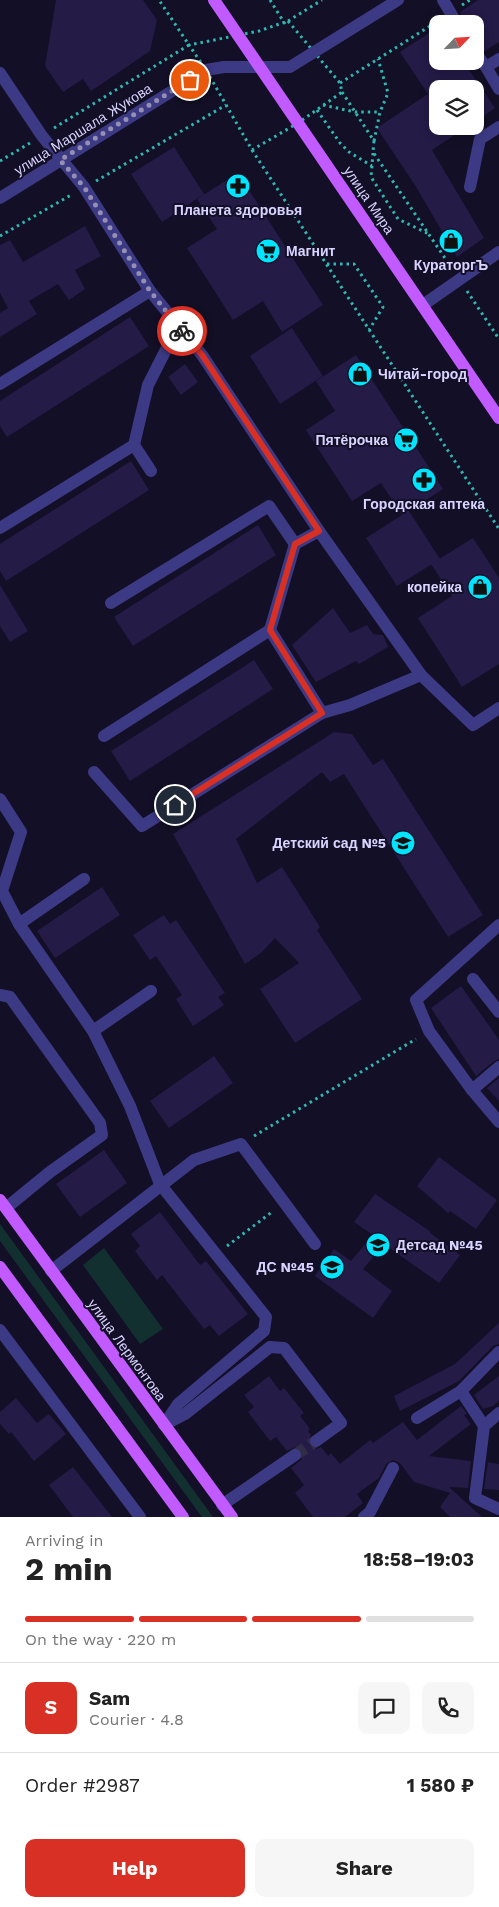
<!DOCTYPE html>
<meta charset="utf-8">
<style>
:root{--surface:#fff;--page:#f6f6f6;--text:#222;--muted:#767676;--line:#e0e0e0;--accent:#d93025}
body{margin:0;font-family:"Work Sans",sans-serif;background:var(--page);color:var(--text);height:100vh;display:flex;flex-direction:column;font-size:19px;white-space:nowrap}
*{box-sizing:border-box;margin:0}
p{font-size:16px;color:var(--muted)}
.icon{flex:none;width:28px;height:28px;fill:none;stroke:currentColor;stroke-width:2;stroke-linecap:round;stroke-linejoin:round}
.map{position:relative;height:1517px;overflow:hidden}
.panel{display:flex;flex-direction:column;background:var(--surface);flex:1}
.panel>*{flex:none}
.needle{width:32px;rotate:65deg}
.buttons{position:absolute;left:429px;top:15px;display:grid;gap:10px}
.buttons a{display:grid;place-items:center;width:55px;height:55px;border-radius:10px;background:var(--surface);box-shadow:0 2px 12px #0003;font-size:25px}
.pin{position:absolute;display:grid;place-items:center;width:42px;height:42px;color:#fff;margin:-21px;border:2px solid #fff;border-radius:50%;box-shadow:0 1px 5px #0007}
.courier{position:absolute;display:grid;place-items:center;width:50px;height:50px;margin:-25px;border:4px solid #d93025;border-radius:50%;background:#fff;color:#222;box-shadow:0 1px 6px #0007}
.overview em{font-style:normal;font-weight:700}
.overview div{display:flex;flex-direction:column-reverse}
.overview{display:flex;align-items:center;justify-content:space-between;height:85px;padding:0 25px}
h1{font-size:32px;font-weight:700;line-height:38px}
.bar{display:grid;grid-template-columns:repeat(4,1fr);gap:8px 5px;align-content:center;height:60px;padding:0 25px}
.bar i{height:6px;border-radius:4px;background:var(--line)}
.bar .current{background:var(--accent)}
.bar p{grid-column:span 4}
.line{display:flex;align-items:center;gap:12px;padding:0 25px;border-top:1px solid var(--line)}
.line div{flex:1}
.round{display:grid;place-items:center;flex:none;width:52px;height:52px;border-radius:10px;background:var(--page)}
.action{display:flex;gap:10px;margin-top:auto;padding:10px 25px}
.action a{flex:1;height:58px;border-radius:10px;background:var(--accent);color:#fff;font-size:20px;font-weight:700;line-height:58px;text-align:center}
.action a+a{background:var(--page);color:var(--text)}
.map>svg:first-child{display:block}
.green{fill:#12302f}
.building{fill:#241b47}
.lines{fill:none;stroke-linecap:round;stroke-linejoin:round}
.minor-tunnel{stroke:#312d47;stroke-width:12;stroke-dasharray:12 6;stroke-linecap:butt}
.path{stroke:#2fb8b0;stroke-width:3;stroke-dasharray:2.5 4;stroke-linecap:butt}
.minor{stroke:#3d3a85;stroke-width:12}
.major{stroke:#c25bff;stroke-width:12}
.done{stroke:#948fb3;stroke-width:5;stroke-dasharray:0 9}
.route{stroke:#d93025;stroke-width:6}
.labels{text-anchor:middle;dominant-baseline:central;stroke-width:4;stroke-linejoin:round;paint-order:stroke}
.street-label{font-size:14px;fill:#d9d4ff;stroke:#130f26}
.poi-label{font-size:14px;font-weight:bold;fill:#d9d4ff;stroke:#130f26;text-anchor:end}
</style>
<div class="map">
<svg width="499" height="1517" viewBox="0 0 499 1517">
<rect width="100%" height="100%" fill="#130f26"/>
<g class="green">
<polygon points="0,1224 213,1517 202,1517 0,1241"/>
<polygon points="104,1248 163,1329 140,1344 83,1265"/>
</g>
<g class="building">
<polygon points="56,0 143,0 157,20 150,51 91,91 83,79 63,92 45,66"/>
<polygon points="478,0 499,0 499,42 485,51 481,48 475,49 475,24 457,24 461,17 460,12"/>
<polygon points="438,27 438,61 463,61 495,108 475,122 475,89 438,89 438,126 468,126 432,150 484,238 457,257 415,185 377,128 428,94 400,52"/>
<polygon points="174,147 204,194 162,222 131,174"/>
<polygon points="238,173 323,305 282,332 263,301 233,320 187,248 217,229 197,199"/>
<polygon points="85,226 101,256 75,270 85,289 69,300 58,284 29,301 37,314 0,337 0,313 8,308 0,293 0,245 10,240 23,262"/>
<polygon points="130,317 149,346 7,437 0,426 0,401"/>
<polygon points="292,328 323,376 280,404 250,356"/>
<polygon points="356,355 443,489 409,511 440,559 397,586 366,538 405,513 402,515 381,483 352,501 306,430 335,411 316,381"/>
<polygon points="185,364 198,382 181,395 168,377"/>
<polygon points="131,461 149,490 6,581 0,571 0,544"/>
<polygon points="258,525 276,555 133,646 114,617"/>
<polygon points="473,538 499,578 499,664 462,687 418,618 452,596 431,564"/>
<polygon points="0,585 28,631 10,642 0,626"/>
<polygon points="333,608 350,633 367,625 373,634 383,635 388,647 359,664 356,661 316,682 292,645"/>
<polygon points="254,660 273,689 130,781 111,751"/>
<polygon points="334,732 352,734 373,765 383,759 483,915 448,937 344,774 330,782 322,772 236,839 257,883 282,867 320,927 317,930 362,999 295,1043 260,989 299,963 275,938 262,952 245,964 173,834"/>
<polygon points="102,887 120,915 55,958 37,931"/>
<polygon points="164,915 170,924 176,920 225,993 218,997 224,1005 193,1026 176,999 182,995 156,956 150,960 133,935"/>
<polygon points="461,986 499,1040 499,1059 494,1061 476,1076 431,1008"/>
<polygon points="214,1056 233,1083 169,1128 150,1101"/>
<polygon points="499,1078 499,1101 487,1088"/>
<polygon points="104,1150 127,1183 80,1217 56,1184"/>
<polygon points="439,1157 497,1200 476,1229 450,1211 448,1213 417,1186"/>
<polygon points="375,1194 431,1232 430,1233 460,1255 439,1283 384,1244 363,1269 392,1291 373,1318 315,1276 334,1249 351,1261 373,1235 354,1222"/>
<polygon points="160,1212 200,1265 206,1261 248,1314 219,1336 210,1325 204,1329 162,1275 157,1280 135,1251 140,1246 131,1234"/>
<polygon points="499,1323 499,1344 493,1346 459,1381 400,1411 394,1396 455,1364"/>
<polygon points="269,1376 280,1391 284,1388 304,1413 300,1416 310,1429 308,1431 311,1435 308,1441 310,1446 316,1449 321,1447 328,1456 331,1453 340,1464 370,1440 373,1443 403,1422 417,1440 461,1406 467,1414 464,1415 471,1424 429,1456 471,1461 468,1488 449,1487 482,1517 450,1517 440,1507 450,1493 414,1482 400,1463 393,1460 386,1464 379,1478 357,1494 363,1503 345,1517 313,1517 295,1493 304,1485 291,1468 302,1459 302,1451 295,1447 287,1451 276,1437 270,1441 248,1412 254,1407 244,1395"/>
<polygon points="499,1376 499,1401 493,1406 483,1409 474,1395"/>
<polygon points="16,1398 37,1423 49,1414 66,1434 34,1461 11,1432 9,1434 0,1424 0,1412"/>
<polygon points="488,1462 499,1464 499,1490 484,1489"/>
<polygon points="73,1467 112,1517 73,1517 49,1485"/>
</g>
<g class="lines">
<polyline class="minor-tunnel" points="295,1455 316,1441"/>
<g class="path">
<polyline points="270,0 285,24"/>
<polyline points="462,5 470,0"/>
<polygon points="288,21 340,83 342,92 298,123 252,150 206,70 189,45 259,31"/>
<polyline points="288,21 322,0"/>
<polyline points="340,83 438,21"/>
<polyline points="342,92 374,141 373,152 451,267"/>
<polyline points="323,105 355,112 380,112"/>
<polyline points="317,110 340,143 349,152 372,166"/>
<polyline points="54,128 189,45 159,0"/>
<polyline points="374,141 380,112 388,93 378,59"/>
<polyline points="252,150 499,529"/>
<polyline points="373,153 371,177 398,219 429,234"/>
<polyline points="0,161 30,143"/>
<polyline points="96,181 226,105"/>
<polyline points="0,236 71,195"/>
<polyline points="327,264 354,264 383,307 369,330"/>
<polyline points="467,291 499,339"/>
<polyline points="254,1136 416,1039"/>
<polyline points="227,1246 272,1212"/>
</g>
<g class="minor">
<polyline points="443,0 453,17"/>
<polyline points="478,56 486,67 499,59"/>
<polyline points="486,67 499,89"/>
<polyline points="0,73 42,136 84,187 150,291 202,355 319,531 295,544 270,630 322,713 350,705 421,675"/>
<polyline points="470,187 480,139 499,127"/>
<polyline points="0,198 206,70 224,67 290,67 398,0"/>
<polyline points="423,305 499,252"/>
<polyline points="0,384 150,291"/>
<polyline points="134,445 151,471"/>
<polyline points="0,528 134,445 148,385 178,326"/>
<polyline points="319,531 421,675 473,725 499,708"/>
<polyline points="111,603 269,506 295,544"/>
<polyline points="104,736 270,630"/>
<polyline points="94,772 142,826 322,713"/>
<polyline points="0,799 21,832 2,891 19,924 93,1031 130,1106 160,1184 266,1317 264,1331 178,1404 164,1425"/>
<polyline points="19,924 84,879"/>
<polyline points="499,925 416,1000 429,1031 472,1090 499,1067"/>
<polyline points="473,979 499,1012"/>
<polyline points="0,995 10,997 100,1123 102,1135 50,1172 6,1208"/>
<polyline points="93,1031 151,991"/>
<polyline points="472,1090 499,1122"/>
<polyline points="51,1271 194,1160 241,1144 315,1244"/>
<polyline points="0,1330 140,1517"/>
<polyline points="499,1413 484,1426 475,1498 499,1509"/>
<polyline points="417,1418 461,1391"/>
<polyline points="164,1425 185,1414 270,1347 284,1348 341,1423 316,1441"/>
<polyline points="484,1426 461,1391 499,1352"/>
<polyline points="222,1505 295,1455"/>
<polyline points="364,1517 370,1512 393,1468"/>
</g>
<g class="major">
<polyline points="214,0 499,418"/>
<polyline points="0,1200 232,1517"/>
<polyline points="0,1267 183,1517"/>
</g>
</g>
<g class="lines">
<polyline class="done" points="182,331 150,291 84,187 60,160 190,80"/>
<polyline class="route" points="175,805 322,713 270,630 295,544 319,531 202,355 182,331"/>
</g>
<defs>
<symbol id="pharmacy-disc" viewBox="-11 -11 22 22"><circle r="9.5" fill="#00e5ff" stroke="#130f26"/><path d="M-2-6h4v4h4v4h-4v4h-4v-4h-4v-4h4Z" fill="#111"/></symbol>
<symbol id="shop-disc" viewBox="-11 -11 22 22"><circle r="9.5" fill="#00e5ff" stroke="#130f26"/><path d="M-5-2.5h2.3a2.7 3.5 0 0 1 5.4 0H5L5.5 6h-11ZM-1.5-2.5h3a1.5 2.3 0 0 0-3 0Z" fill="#111"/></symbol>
<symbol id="supermarket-disc" viewBox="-11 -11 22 22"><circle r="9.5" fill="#00e5ff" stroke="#130f26"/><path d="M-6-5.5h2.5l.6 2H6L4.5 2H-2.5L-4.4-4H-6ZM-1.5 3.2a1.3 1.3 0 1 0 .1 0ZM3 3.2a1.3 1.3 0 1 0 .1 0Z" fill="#111"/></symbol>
<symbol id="school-disc" viewBox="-11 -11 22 22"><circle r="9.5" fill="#00e5ff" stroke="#130f26"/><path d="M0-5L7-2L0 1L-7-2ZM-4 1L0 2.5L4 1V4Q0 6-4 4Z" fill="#111"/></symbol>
</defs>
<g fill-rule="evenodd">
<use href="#pharmacy-disc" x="224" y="172" width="28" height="28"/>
<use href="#shop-disc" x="437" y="227" width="28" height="28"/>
<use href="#supermarket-disc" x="254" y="237" width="28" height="28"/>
<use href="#shop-disc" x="346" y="360" width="28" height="28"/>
<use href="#supermarket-disc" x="392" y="426" width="28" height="28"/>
<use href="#pharmacy-disc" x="410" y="466" width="28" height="28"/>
<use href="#shop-disc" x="466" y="573" width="28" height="28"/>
<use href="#school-disc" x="389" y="829" width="28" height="28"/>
<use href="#school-disc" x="364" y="1231" width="28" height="28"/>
<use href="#school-disc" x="318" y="1253" width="28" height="28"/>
</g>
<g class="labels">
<g class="street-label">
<text transform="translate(83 129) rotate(-32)">улица Маршала Жукова</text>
<text transform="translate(369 200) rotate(56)">улица Мира</text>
<text transform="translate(127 1350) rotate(54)">улица Лермонтова</text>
</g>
<g class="poi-label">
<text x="238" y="210" text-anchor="middle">Планета здоровья</text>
<text x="286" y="251" text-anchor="start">Магнит</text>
<text x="451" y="265" text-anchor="middle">КураторгЪ</text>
<text x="378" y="374" text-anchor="start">Читай-город</text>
<text x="388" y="440">Пятёрочка</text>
<text x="424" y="504" text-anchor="middle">Городская аптека</text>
<text x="462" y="587">копейка</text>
<text x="386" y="843">Детский сад №5</text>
<text x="396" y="1245" text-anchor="start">Детсад №45</text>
<text x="314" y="1267">ДС №45</text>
</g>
</g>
</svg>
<div class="buttons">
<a><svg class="needle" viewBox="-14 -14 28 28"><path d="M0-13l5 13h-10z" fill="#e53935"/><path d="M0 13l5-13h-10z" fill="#767676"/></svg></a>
<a><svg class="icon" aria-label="layers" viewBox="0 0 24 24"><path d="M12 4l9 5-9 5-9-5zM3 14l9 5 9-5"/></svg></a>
</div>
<div class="pin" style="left:190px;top:80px;background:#ea580c"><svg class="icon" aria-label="bag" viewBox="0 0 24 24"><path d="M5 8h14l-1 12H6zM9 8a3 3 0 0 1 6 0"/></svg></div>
<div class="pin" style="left:175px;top:805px;background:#1f2937"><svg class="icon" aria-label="home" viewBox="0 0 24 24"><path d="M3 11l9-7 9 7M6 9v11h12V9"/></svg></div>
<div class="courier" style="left:182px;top:331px"><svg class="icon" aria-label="bike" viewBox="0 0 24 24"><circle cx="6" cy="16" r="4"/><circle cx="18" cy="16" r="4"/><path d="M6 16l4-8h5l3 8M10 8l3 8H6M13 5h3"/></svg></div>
</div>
<section class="panel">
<div class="overview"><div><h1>2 min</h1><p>Arriving in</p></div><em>18:58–19:03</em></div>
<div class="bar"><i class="current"></i><i class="current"></i><i class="current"></i><i></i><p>On the way · 220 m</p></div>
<div class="line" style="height:90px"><b class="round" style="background:var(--accent);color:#fff">S</b><div><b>Sam</b><p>Courier · 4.8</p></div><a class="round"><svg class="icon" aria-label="chat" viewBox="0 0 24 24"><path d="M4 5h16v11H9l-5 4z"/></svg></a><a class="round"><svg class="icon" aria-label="phone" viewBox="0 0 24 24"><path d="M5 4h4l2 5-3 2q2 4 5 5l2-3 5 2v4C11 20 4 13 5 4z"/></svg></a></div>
<div class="line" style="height:65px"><div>Order #2987</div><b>1 580 ₽</b></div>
<div class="action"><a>Help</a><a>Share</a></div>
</section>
